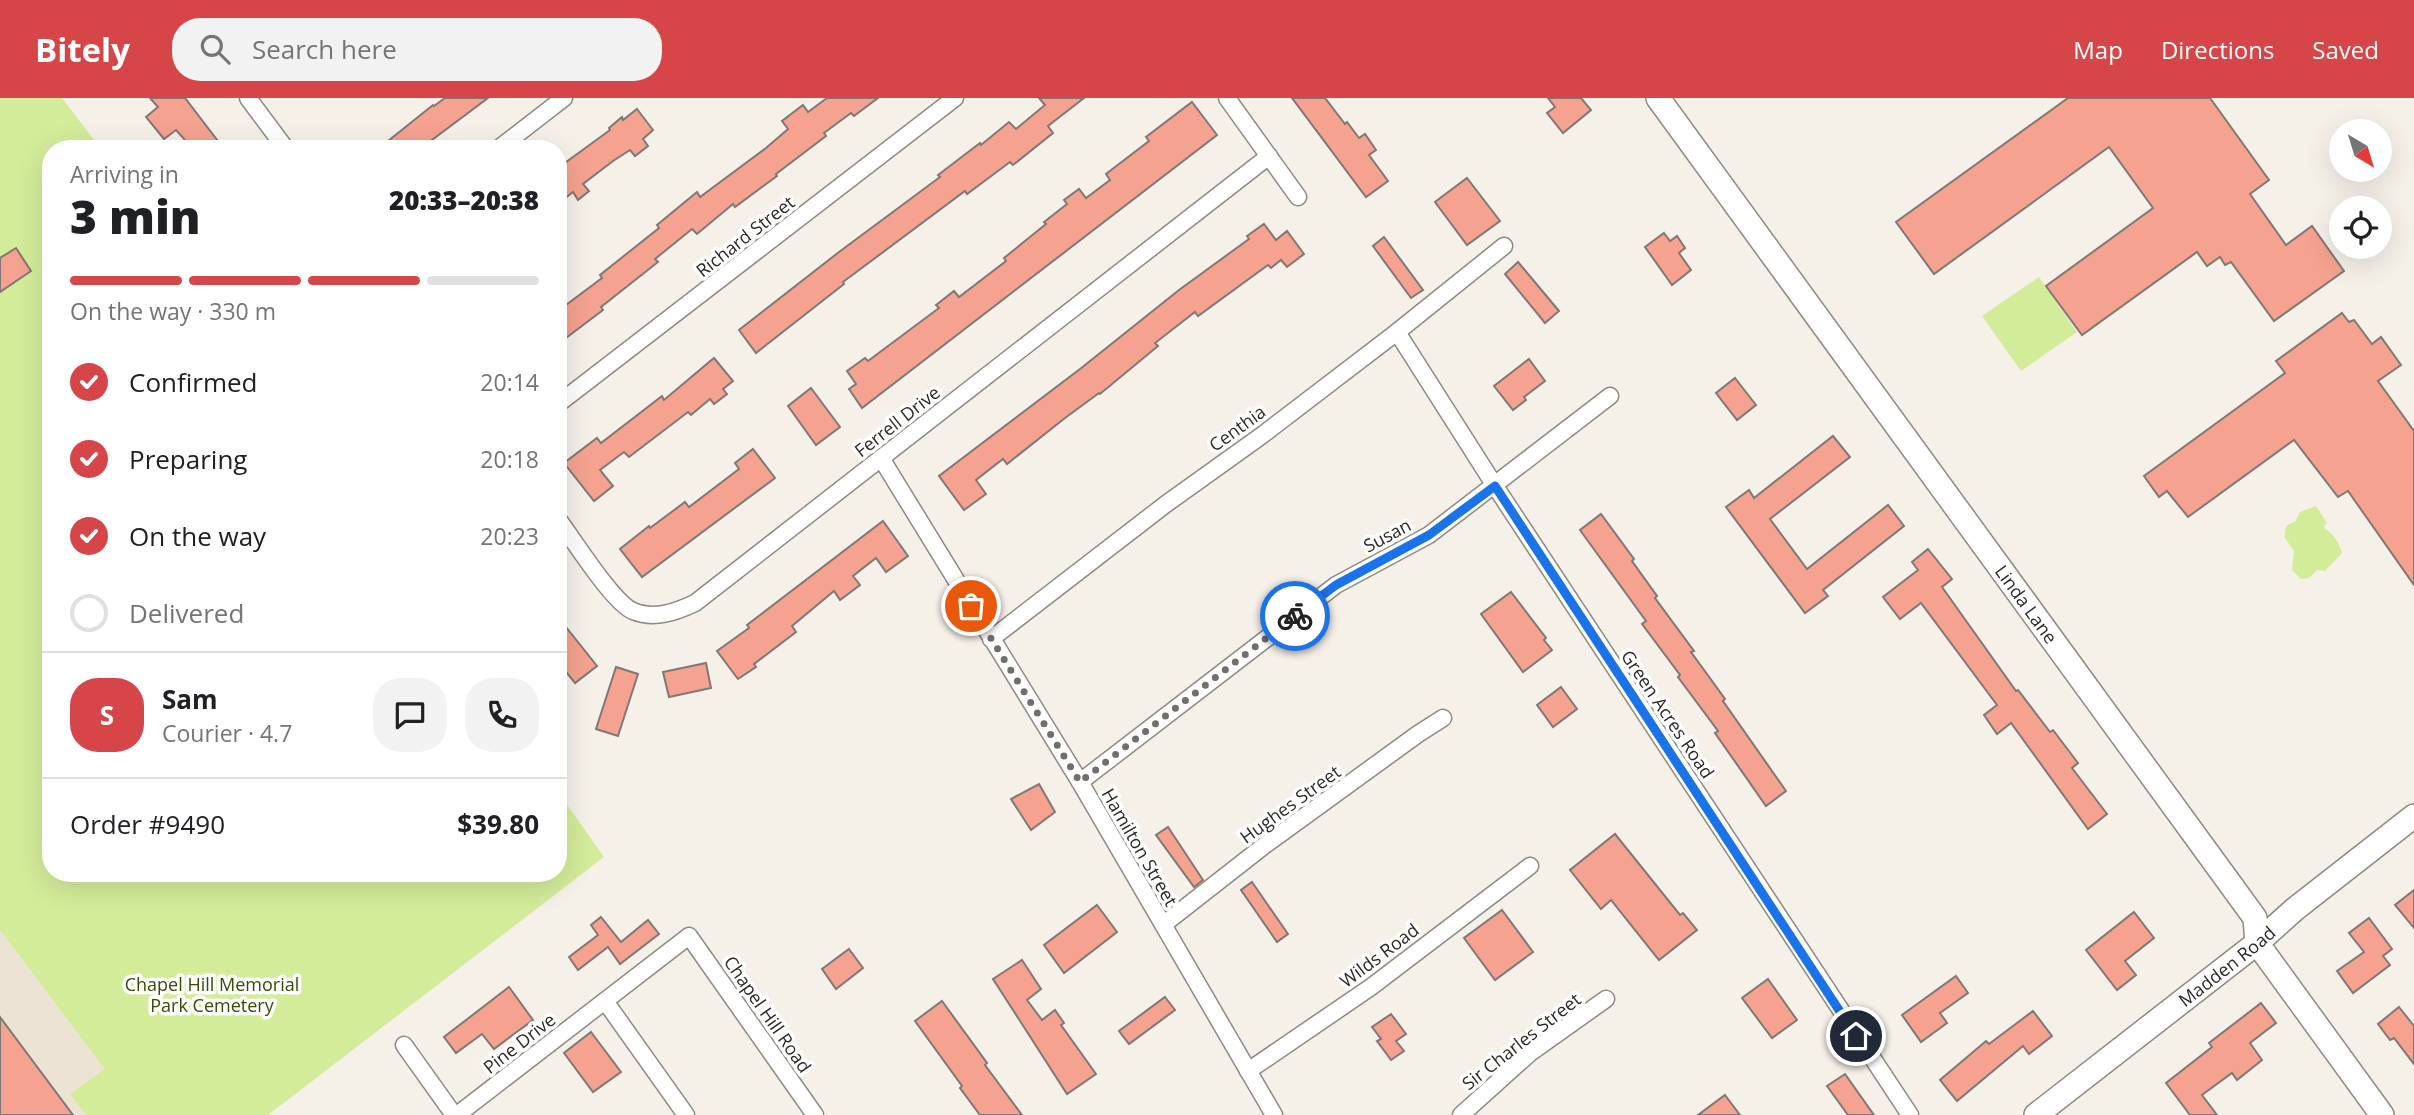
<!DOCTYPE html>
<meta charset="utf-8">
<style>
:root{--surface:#fff;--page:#f2f2f2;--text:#202124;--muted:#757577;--line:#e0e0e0;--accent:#d64649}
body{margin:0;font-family:"Open Sans",sans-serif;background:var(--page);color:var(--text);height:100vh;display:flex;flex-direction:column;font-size:26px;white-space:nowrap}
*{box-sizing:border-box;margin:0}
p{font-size:23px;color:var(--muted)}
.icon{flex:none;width:38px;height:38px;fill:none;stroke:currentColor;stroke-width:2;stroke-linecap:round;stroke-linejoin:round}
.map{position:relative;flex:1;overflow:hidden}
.sheet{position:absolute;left:42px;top:42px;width:525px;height:742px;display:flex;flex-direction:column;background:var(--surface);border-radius:28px;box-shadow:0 7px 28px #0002}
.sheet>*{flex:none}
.needle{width:46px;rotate:142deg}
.controls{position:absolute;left:2329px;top:21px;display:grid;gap:14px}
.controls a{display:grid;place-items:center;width:63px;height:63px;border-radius:50%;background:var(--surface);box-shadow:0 7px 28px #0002;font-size:35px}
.pin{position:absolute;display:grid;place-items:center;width:60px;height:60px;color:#fff;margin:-30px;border:4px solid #fff;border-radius:50%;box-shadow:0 2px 7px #0007}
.courier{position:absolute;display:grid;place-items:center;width:70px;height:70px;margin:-35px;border:5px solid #1a73e8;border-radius:50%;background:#fff;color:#222;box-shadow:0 2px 9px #0007}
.head em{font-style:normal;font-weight:800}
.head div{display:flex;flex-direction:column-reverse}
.head{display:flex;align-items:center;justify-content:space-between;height:119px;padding:0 28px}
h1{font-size:46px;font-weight:800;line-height:52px}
.bar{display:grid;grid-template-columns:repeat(4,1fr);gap:10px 7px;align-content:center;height:84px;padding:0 28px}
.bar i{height:9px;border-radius:5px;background:var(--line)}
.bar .selected{background:var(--accent)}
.bar p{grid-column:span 4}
.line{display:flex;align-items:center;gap:18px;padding:0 28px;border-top:2px solid var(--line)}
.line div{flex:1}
.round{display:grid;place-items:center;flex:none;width:74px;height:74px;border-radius:28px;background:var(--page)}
ol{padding:0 28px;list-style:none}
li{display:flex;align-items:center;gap:21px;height:77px}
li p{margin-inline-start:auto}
li .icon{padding:7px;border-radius:50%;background:var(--accent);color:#fff;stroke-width:4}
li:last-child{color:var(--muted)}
li i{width:38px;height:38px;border:4px solid var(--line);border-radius:50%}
header{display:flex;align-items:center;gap:42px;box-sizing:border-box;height:98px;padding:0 35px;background:var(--accent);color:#fff}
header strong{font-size:33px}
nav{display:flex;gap:38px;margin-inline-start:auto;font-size:24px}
.search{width:490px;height:63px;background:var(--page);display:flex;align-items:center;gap:18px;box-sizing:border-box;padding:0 24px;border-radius:28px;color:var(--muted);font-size:26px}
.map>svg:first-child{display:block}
.built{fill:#ece3d4}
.green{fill:#d3ec99}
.building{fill:#f5a290;stroke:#817876;stroke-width:2}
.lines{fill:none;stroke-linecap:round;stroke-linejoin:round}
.street-casing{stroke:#8e8a82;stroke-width:19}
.secondary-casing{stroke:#8e8a82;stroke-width:26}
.street{stroke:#fff;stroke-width:16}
.secondary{stroke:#fff;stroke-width:23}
.done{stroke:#726f6a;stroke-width:7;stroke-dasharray:0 12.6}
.route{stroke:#1a73e8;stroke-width:9}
.labels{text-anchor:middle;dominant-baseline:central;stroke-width:7;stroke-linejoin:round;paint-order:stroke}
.street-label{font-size:18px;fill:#2b2926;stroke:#fff}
.park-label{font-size:18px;fill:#3a4a00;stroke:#fff}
</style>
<header>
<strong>Bitely</strong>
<div class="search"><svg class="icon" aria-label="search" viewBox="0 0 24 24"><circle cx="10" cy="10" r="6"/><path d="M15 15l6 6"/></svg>Search here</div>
<nav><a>Map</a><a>Directions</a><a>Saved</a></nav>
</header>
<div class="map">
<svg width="2414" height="1017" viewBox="0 0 2414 1017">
<rect width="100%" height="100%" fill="#f5f0e8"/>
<polygon class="built" points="0,832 106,971 70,996 86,1017 0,1017"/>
<g class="green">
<polygon points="0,0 62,0 101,51 51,51 51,775 558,775 558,694 604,759 268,1017 86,1017 70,996 105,971 0,832"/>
<polygon points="2039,179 2077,234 2021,273 1982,218"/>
<path d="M2316,408L2327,425L2324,428L2325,431C2333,435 2340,446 2342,455L2325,473L2317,472L2309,480L2301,481L2292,472L2294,453L2285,440C2285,429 2285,427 2295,424L2300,414Z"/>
</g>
<g class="building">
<polygon points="150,0 185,0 224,51 193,51 176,32 164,41 146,19 158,9"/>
<polygon points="445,0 488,0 428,45 433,51 378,51 433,7 434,8"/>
<polygon points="827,0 878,0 854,18 851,15 824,35 826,38 776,76 777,78 735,109 733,106 697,136 692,131 655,161 658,164 601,209 603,212 558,246 558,213 602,180 600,177 659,130 657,127 697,94 700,99 766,50 788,31 782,23 803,7 808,14"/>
<polygon points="1039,0 1084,0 1048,28 1053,35 1013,67 1010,64 967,96 965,93 843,184 844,186 756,255 739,232 839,154 940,79 938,77 980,45 981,47 1009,24 1016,31 1045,7"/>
<polygon points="1292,0 1325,0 1345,26 1347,24 1359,40 1365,36 1376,52 1369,57 1388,83 1366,99"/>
<polygon points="1548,0 1581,0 1591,12 1563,35 1547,15 1555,9"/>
<polygon points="2068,0 2210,0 2269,82 2250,96 2286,147 2312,128 2344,173 2274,223 2231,164 2225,167 2220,159 2207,168 2197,154 2082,237 2046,188 2153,110 2109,49 1934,176 1896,124"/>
<polygon points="1192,4 1217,37 862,310 849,291 856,286 847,273 865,260 868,263 939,210 936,207 954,193 959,199 1006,163 1004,160 1046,126 1044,124 1067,106 1064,102 1079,91 1086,100 1110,82 1106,76 1149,43 1146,39"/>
<polygon points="637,11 653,32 643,41 648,48 635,58 630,52 613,63 583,86 589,93 578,102 573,94 558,106 558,70 610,32 609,30 622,19 623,22"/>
<polygon points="1467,80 1500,123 1467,147 1435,104"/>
<polygon points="1264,126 1276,142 1287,133 1304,156 1287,169 1281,162 1271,170 1268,167 1198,218 1195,214 1155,245 1158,248 1100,296 1099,295 1065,320 1007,366 1003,361 976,382 986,396 964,412 939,378 1080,271 1179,192 1249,141 1247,138"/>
<polygon points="1664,135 1670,143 1677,138 1685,150 1679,155 1691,172 1672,187 1645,149"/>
<polygon points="1384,139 1423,192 1411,200 1373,148"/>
<polygon points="16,150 31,173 0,194 0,160"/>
<polygon points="1518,164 1559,213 1545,225 1505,176"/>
<polygon points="2342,215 2349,224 2354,222 2372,246 2381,239 2401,267 2378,283 2414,333 2414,487 2348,393 2338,399 2294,342 2188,419 2167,393 2159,399 2144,378 2285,275 2276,263"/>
<polygon points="714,260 733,283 723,291 727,296 714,306 710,301 691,317 688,314 629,359 624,354 600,372 613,388 594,403 564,365 597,340 601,345 662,298 664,302"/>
<polygon points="1529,261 1545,283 1524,299 1526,302 1513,312 1494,288"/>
<polygon points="1735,280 1756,307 1737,322 1716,295"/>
<polygon points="811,290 840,329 816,347 788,308"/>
<polygon points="1833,338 1850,359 1770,421 1807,471 1888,407 1904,428 1823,492 1828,498 1805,515 1726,409 1749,392 1754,400"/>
<polygon points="753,351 775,380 642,479 620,451 649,428 650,430 685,404 689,409 739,371 735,365"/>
<polygon points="1601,416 1634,461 1632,463 1657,498 1655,500 1694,553 1691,554 1725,601 1723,603 1786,693 1766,708 1715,635 1718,633 1678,579 1680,577 1642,526 1646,523 1580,432"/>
<polygon points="883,423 908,458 886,474 876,460 853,478 860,487 840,502 834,493 792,528 796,534 754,566 756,569 738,581 717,553 749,530 747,527"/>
<polygon points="1928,451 1952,481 1942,489 2016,593 2018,592 2050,634 2053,632 2078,665 2072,670 2107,716 2088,731 2011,625 1997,636 1984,617 1997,607 1921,505 1900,521 1883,499 1918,472 1912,464"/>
<polygon points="1511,494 1546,540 1544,542 1552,552 1523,574 1481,516"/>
<polygon points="558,519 597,568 575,585 558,564"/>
<polygon points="706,565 711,590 669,599 663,574"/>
<polygon points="616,569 638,576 618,638 596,631"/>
<polygon points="1561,589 1577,611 1553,629 1537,607"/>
<polygon points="1039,686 1055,714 1031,732 1011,701"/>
<polygon points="1168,729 1203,782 1194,789 1156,737"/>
<polygon points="1615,736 1680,817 1683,815 1697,832 1659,862 1611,802 1601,811 1570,772"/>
<polygon points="1252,784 1288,836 1277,844 1241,792"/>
<polygon points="2414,792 2414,830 2395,807"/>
<polygon points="1097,807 1117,834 1064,875 1044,847"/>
<polygon points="1502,812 1533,854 1495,882 1464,840"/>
<polygon points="2134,814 2154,840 2125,863 2136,877 2117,892 2086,852"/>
<polygon points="601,819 621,844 648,822 659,836 620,866 608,849 578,872 569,859 598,837 591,827"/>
<polygon points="2369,820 2392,851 2383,858 2390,867 2353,895 2337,873 2364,854 2349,835"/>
<polygon points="849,851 863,870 836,891 822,871"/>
<polygon points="1022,862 1041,891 1027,902 1042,922 1055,912 1064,925 1061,927 1096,976 1067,996 993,881"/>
<polygon points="1956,878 1968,895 1940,915 1947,925 1921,944 1902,917"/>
<polygon points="1768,881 1797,922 1772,940 1742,900"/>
<polygon points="509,889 533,922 494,951 482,936 456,955 444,939"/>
<polygon points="1165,899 1175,912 1129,946 1119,933"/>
<polygon points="942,903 987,965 985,967 1022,1017 980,1017 960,990 962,988 915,923"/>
<polygon points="2261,905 2276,925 2250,945 2262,962 2237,982 2232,975 2202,997 2217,1017 2190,1017 2166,985 2212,949 2209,945"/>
<polygon points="2399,909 2414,928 2414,966 2394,940 2390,942 2378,926"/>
<polygon points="2033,913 2052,938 2029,956 2023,948 1957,1003 1940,982 1986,943 1989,946"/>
<polygon points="1391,916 1406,936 1396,943 1404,953 1391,962 1377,943 1381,941 1372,929"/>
<polygon points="0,919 73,1017 0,1017"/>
<polygon points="591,934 621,974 593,994 564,955"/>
<polygon points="1845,976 1874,1017 1848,1017 1827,988"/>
<polygon points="1725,997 1740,1017 1698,1017"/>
</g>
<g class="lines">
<defs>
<g id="street">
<polyline points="248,0 286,51"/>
<polyline points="1227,0 1298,99"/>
<polyline points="498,51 564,0"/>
<polyline points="1397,234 1495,388 1910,1017"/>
<polyline points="558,306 955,0"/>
<polyline points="881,360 1080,684 1274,1017"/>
<path d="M558,421C573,441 613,505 633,513C654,522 676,514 695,505L1269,58"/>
<polyline points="991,541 1166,406 1261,338 1397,234 1504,148"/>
<polyline points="1080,684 1336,487 1429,437 1610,298"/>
<polyline points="1164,826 1265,747 1418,636 1443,620"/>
<polyline points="605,903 686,1017"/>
<polyline points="404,947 454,1017"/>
<polyline points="1248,973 1371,889 1530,768"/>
<polyline points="457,1017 689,838 815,1017"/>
<polyline points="1461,1017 1530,955 1606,901"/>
</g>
<g id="secondary">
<path id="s1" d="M1658,0L2255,820L2257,845L2382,1017"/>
<path id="s2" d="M2036,1017L2257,845L2295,811L2414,718"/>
</g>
</defs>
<use href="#street" class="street-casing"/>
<use href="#secondary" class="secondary-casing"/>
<use href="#street" class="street"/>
<use href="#secondary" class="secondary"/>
</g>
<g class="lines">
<polyline class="done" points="971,508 1080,684 1295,518"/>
<polyline class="route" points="1295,518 1336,487 1429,437 1495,388 1856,938"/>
</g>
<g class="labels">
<g class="street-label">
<text transform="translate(745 138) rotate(-38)">Richard Street</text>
<text transform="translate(897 323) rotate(-38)">Ferrell Drive</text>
<text transform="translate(1237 330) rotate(-36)">Centhia</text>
<text transform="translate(1387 437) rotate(-28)">Susan</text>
<text stroke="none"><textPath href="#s1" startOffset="626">Linda Lane</textPath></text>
<text transform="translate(1668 616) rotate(56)">Green Acres Road</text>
<text transform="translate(1290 706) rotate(-36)">Hughes Street</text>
<text transform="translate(1140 749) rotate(60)">Hamilton Street</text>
<text transform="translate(1379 857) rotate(-37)">Wilds Road</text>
<text stroke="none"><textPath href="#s2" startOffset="242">Madden Road</textPath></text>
<text transform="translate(768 916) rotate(55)">Chapel Hill Road</text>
<text transform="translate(1521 943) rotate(-38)">Sir Charles Street</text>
<text transform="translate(519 945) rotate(-38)">Pine Drive</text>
</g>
<g class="park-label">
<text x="212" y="886">Chapel Hill Memorial<tspan x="212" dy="21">Park Cemetery</tspan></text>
</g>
</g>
</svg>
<div class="controls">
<a><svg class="needle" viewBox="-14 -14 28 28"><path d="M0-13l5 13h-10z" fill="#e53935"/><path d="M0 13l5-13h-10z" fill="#757577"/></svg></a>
<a><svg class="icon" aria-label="locate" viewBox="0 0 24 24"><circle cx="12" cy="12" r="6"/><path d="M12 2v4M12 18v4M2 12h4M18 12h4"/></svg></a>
</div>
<div class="pin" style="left:971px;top:508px;background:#ea580c"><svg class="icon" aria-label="bag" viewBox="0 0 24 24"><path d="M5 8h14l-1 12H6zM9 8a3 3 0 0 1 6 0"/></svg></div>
<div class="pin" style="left:1856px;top:938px;background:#1f2937"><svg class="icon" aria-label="home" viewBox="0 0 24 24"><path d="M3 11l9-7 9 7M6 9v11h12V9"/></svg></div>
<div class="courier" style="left:1295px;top:518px"><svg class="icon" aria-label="bike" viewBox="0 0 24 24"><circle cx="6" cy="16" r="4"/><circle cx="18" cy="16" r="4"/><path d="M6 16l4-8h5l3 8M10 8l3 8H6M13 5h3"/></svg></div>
<section class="sheet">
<div class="head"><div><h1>3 min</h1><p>Arriving in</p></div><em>20:33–20:38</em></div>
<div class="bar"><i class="selected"></i><i class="selected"></i><i class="selected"></i><i></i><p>On the way · 330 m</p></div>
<ol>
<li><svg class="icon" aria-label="check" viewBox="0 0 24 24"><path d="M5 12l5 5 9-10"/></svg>Confirmed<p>20:14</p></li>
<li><svg class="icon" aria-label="check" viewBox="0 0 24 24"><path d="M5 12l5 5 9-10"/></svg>Preparing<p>20:18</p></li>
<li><svg class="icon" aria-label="check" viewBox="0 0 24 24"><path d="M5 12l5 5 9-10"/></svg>On the way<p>20:23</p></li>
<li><i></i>Delivered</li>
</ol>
<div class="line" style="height:126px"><b class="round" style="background:var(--accent);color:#fff">S</b><div><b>Sam</b><p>Courier · 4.7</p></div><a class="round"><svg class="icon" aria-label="chat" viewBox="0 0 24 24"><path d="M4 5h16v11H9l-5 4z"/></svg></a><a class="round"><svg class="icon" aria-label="phone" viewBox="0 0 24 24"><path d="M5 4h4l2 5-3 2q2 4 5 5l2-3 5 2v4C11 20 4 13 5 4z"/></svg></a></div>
<div class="line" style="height:91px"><div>Order #9490</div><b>$39.80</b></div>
</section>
</div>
